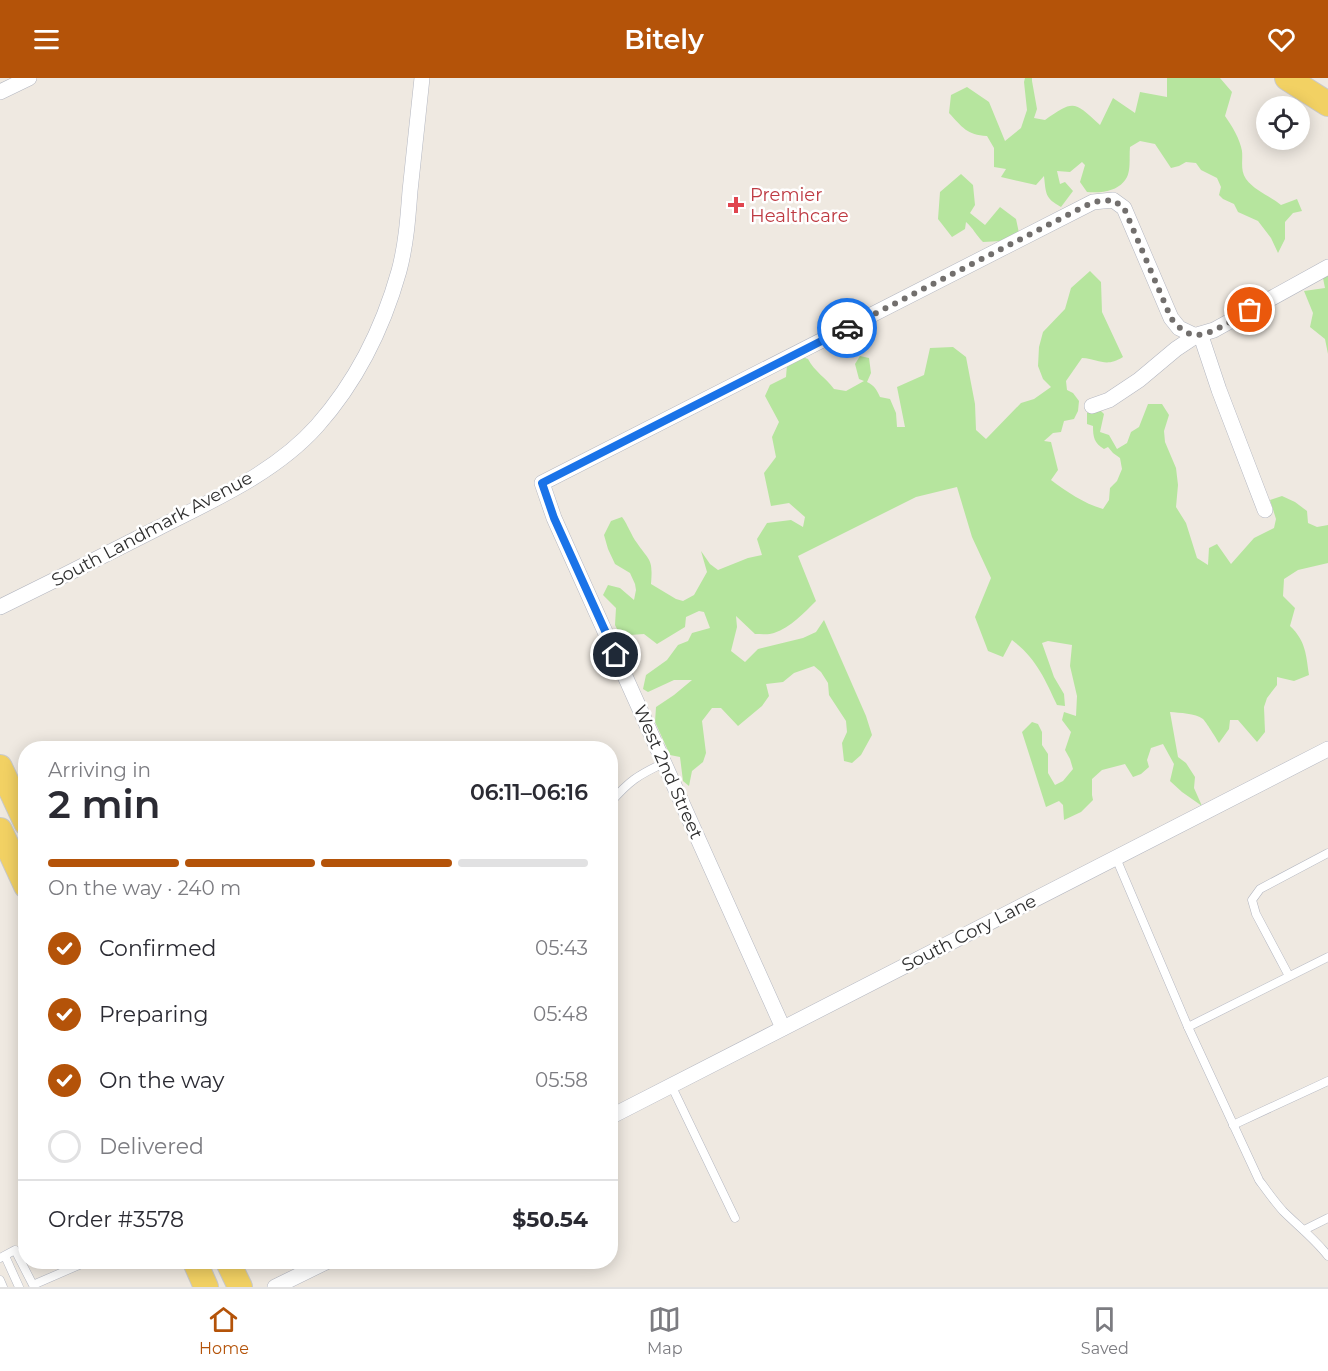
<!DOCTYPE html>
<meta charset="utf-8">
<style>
:root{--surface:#fff;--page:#f7f7f7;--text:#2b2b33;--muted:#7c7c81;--line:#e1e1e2;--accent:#b45309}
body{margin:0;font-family:Montserrat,sans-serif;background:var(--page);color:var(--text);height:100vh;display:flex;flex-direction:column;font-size:22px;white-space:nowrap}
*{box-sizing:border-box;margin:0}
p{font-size:20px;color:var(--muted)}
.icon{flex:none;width:33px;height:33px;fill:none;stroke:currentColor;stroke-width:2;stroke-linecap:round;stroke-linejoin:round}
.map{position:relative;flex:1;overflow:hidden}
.sheet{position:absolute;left:18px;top:663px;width:600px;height:528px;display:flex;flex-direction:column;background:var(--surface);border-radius:24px;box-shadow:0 3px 15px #0003}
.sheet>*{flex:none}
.buttons{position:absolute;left:1256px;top:18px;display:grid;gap:12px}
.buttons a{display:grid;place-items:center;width:54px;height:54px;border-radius:50%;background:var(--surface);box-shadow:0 3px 15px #0003;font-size:30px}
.pin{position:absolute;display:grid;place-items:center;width:51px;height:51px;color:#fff;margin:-26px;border:3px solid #fff;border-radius:50%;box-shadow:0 2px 6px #0007}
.courier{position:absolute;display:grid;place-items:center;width:60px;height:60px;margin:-30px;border:4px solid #1a73e8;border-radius:50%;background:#fff;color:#222;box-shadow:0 2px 8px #0007}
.head em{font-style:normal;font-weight:600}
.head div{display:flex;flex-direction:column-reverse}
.head{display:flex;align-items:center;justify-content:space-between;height:102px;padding:0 30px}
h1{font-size:39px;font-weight:600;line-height:45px}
.bar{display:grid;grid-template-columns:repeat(4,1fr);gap:9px 6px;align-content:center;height:72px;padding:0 30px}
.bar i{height:8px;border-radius:4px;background:var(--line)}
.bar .active{background:var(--accent)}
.bar p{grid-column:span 4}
.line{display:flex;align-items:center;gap:15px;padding:0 30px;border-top:2px solid var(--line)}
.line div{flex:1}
ol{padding:0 30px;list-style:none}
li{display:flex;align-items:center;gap:18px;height:66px}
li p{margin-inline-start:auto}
li .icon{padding:6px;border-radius:50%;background:var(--accent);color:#fff;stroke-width:4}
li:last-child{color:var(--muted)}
li i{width:33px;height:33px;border:3px solid var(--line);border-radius:50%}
header{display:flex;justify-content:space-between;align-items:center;height:78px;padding:0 30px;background:var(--accent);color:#fff;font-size:27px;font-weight:600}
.dock{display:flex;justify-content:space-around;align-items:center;height:84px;border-top:2px solid var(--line);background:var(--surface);font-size:16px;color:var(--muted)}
.dock a{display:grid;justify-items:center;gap:3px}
.dock .active{color:var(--accent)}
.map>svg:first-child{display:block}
.green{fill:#b6e59e}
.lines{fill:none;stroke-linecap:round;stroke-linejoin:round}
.lane-casing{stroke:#b4b7c1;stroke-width:9}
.street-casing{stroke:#b4b7c1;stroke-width:16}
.primary-casing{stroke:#c9c9c9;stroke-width:26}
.lane{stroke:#fff;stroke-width:8}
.street{stroke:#fff;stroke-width:15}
.primary{stroke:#f2d163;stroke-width:24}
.done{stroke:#726f6d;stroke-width:6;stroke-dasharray:0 10.8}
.route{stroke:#1a73e8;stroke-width:8}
.health-dot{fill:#e0444e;stroke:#fff;stroke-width:2}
.labels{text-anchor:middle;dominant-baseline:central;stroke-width:5;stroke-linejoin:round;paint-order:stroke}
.health-label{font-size:18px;fill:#be3a42;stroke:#fff;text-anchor:start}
.street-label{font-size:18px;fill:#2e2e2e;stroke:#fff}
</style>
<header><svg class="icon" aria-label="menu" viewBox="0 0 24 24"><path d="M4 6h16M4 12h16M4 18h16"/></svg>Bitely<svg class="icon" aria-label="heart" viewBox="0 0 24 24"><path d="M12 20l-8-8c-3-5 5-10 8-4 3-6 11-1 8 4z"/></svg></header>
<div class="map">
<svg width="1328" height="1209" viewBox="0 0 1328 1209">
<rect width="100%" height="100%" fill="#efe9e1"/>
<g class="green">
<path d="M1025,0H1032V3L1037,31L1034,40L1045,42C1075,21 1074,24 1100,47L1113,20L1135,35L1140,14L1167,19V0H1220L1232,14L1225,38C1232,48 1240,61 1242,73C1243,83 1240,92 1246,101C1255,113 1270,118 1281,127L1297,121L1302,133L1293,135L1285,144V161L1278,175L1271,160L1258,143L1238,134L1234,126L1223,121L1219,117L1221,109L1217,100L1201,92L1196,85L1186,84L1179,88L1171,90L1155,66L1140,63L1130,69C1129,78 1131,91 1127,99C1119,114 1101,115 1087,114L1080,104L1085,87L1082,84L1070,94L1057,93L1060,106L1065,104L1073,113L1061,129C1045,120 1046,116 1044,98L1036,107L1001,99L1006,91L994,89V70L987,58C967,57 962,49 949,35L951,17L967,9L989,24L1005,63L1021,50L1027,32L1024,4Z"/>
<path d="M961,96L973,107L975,127L970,135L985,147L1000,129L1016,141L1019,155L1001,163L983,164C976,157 973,150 966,144L965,151L952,159L938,141L940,114Z"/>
<path d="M1090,193L1101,204L1102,234L1123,279C1105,290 1100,281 1082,280L1066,303L1067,312L1073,315L1079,323L1078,333L1074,341L1064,343L1061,354L1053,355L1044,363L1051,364L1058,392L1051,402C1067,414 1083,425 1103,431L1109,422L1110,410L1117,403L1122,391L1120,380L1113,375L1108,369L1104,371C1094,365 1093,359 1093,348L1087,346V335L1093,331L1100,332L1104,336L1100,354L1109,357L1117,371L1127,365L1131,354L1139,349L1148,326H1162L1169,337L1164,353L1165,364L1176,390L1178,407L1176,429L1186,445L1197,480L1208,487L1209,470L1217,466L1231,486L1254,460L1274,450L1276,441L1270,422L1282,418L1295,424L1307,433L1308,445L1317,449L1328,447V485L1298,492L1284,501L1283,518L1295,530L1290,548C1306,563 1306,577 1309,597L1294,603L1277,599V607L1267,620L1264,629L1265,654L1257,664L1238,642H1230L1229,651L1219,665C1216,660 1206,644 1203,641C1195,635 1180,635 1170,634L1178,679L1186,685L1195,699L1194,710L1202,728L1182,714L1170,703L1174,686L1163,666L1151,670L1147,682L1149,689L1141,696L1133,699L1125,686L1102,692L1092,701V717L1093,722L1081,734L1064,742L1063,727L1059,723L1046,729L1022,654L1032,644L1038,646L1042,654V667L1048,676V695L1055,707L1063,703L1073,691L1070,681L1065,672L1071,654L1062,642L1064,634L1076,638L1077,618L1070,588L1072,567L1048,563L1042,565L1054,599L1064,616L1065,628L1057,627C1045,601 1036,580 1012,562L1003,579L988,573L975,539L991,500L972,459L957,409L916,419L798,478L816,523C804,535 791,549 774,555C769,557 761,556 755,556L736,538L737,549L731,573L745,584L758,571L803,560L816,554L824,542L866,638L872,657L861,677L852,685L844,683L842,665L847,654L846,643L829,617L828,605L821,594L814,588L794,595L783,604L766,606L769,618L762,628L738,648L721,630H712L702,643L706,675L703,684L692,693L689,708L683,703L680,679L670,677L655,644L656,629L674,617L692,602H674L648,614L643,611L646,597L667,582L678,567L688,563L692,555L710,550L704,534L699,533L686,539L685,549L657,566L644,556L630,557L618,553L615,547L616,530L603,517L608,507L620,510L634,522L636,512L635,506L630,495L615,486L608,471L604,457L611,443L622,439C628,447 631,457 637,465C650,484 653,480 651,506L676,521L683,523L694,517L707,494L701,473L710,486L718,492L748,480L762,477L757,461L767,445L791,442L803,449L805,439L789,425L771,428L764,395L776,379L772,359L779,344L765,318L770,307L786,299L788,274L808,281C814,293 826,300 834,311L846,313L864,303L859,301L855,286L860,278L869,280L871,295L867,304C874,307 877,312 880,319L890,321L896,335L897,349H905L897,309L924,297L930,270L953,269L966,279L975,326L976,352L986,361L1021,325L1034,321L1051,309L1043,301L1038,288L1039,269L1043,254L1065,231L1071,210Z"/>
<polygon points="1328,197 1328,276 1325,261 1310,249 1313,235 1304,213 1325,210 1323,200"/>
</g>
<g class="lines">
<defs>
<g id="lane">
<path d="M610,725C629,703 638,697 664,685"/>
<path d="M1116,780L1188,949L1259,1102C1267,1113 1274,1123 1283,1133C1298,1148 1315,1161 1328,1178"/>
<polyline points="1289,898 1256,836 1252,822 1260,811 1328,775"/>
<polyline points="1188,949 1328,879"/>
<polyline points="672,1009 735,1140"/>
<polyline points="1233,1047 1328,1003"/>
<polyline points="1304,1152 1328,1140"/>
<polyline points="5,1178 19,1209"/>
<polyline points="0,1180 15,1172 33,1207 86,1184"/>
<polyline points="0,1202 3,1209"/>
</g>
<g id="street">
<polyline points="0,14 29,0"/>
<polyline points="1092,328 1109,322 1139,302 1176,271 1197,257 1214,252 1328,189"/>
<path d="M0,529C53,503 105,477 158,450C213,422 275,395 317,348C356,304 383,250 399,193C406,167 408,140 410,113C414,75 418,38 422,0"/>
<polyline points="783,950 567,469 554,440 542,405 1093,124 1113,122 1124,130 1171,240 1179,250 1202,261 1219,312 1265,432"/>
<polyline points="610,1039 1328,671"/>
<polyline points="275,1209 326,1184"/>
</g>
<g id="primary">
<polyline points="1287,0 1328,26"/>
<polyline points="0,689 26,745"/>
<polyline points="0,752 26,808"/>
<polyline points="195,1184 206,1209"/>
<polyline points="228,1184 240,1209"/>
</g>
</defs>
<use href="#lane" class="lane-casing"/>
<use href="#street" class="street-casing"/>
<use href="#primary" class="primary-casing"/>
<use href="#lane" class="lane"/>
<use href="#street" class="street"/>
<use href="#primary" class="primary"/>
</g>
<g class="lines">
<path class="done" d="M847,250L1093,124L1113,122L1124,130L1171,240C1177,248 1187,258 1198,257C1215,255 1236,240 1250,232"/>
<polyline class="route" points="616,577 554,440 542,405 847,250"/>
</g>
<path class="health-dot" d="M733 118h6v6h6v6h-6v6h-6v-6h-6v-6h6z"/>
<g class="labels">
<g class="health-label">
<text x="750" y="117">Premier<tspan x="750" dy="21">Healthcare</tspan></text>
</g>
<g class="street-label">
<text transform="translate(152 451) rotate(-28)">South Landmark Avenue</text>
<text transform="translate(668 694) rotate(66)">West 2nd Street</text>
<text transform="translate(969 855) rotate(-27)">South Cory Lane</text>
</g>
</g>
</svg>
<div class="buttons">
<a><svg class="icon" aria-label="locate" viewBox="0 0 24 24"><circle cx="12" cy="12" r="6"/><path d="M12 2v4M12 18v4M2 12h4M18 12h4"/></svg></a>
</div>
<div class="pin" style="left:1250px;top:232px;background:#ea580c"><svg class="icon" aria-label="bag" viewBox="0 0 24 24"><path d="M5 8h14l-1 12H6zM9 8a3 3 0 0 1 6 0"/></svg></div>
<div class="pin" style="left:616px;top:577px;background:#1f2937"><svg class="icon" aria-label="home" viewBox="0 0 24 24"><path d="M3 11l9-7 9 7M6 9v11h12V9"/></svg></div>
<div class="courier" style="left:847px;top:250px"><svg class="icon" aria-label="car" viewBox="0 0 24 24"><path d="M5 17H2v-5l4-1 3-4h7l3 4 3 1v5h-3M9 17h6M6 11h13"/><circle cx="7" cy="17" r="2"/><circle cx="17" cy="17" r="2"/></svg></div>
<section class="sheet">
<div class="head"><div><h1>2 min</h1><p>Arriving in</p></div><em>06:11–06:16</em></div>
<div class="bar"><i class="active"></i><i class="active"></i><i class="active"></i><i></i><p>On the way · 240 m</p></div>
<ol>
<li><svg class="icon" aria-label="check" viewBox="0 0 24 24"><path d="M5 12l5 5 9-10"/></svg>Confirmed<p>05:43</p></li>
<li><svg class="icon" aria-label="check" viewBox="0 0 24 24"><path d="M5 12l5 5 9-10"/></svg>Preparing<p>05:48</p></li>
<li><svg class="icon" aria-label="check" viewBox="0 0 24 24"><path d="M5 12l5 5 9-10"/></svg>On the way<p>05:58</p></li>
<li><i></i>Delivered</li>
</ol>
<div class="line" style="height:78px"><div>Order #3578</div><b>$50.54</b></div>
</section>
</div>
<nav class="dock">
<a class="active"><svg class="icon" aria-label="home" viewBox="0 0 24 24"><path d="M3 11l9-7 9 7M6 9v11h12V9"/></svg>Home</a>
<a><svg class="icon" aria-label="map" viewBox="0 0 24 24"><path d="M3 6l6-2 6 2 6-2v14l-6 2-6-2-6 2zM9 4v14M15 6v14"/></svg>Map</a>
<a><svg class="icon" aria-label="saved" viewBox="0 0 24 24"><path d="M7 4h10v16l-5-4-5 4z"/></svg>Saved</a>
</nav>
